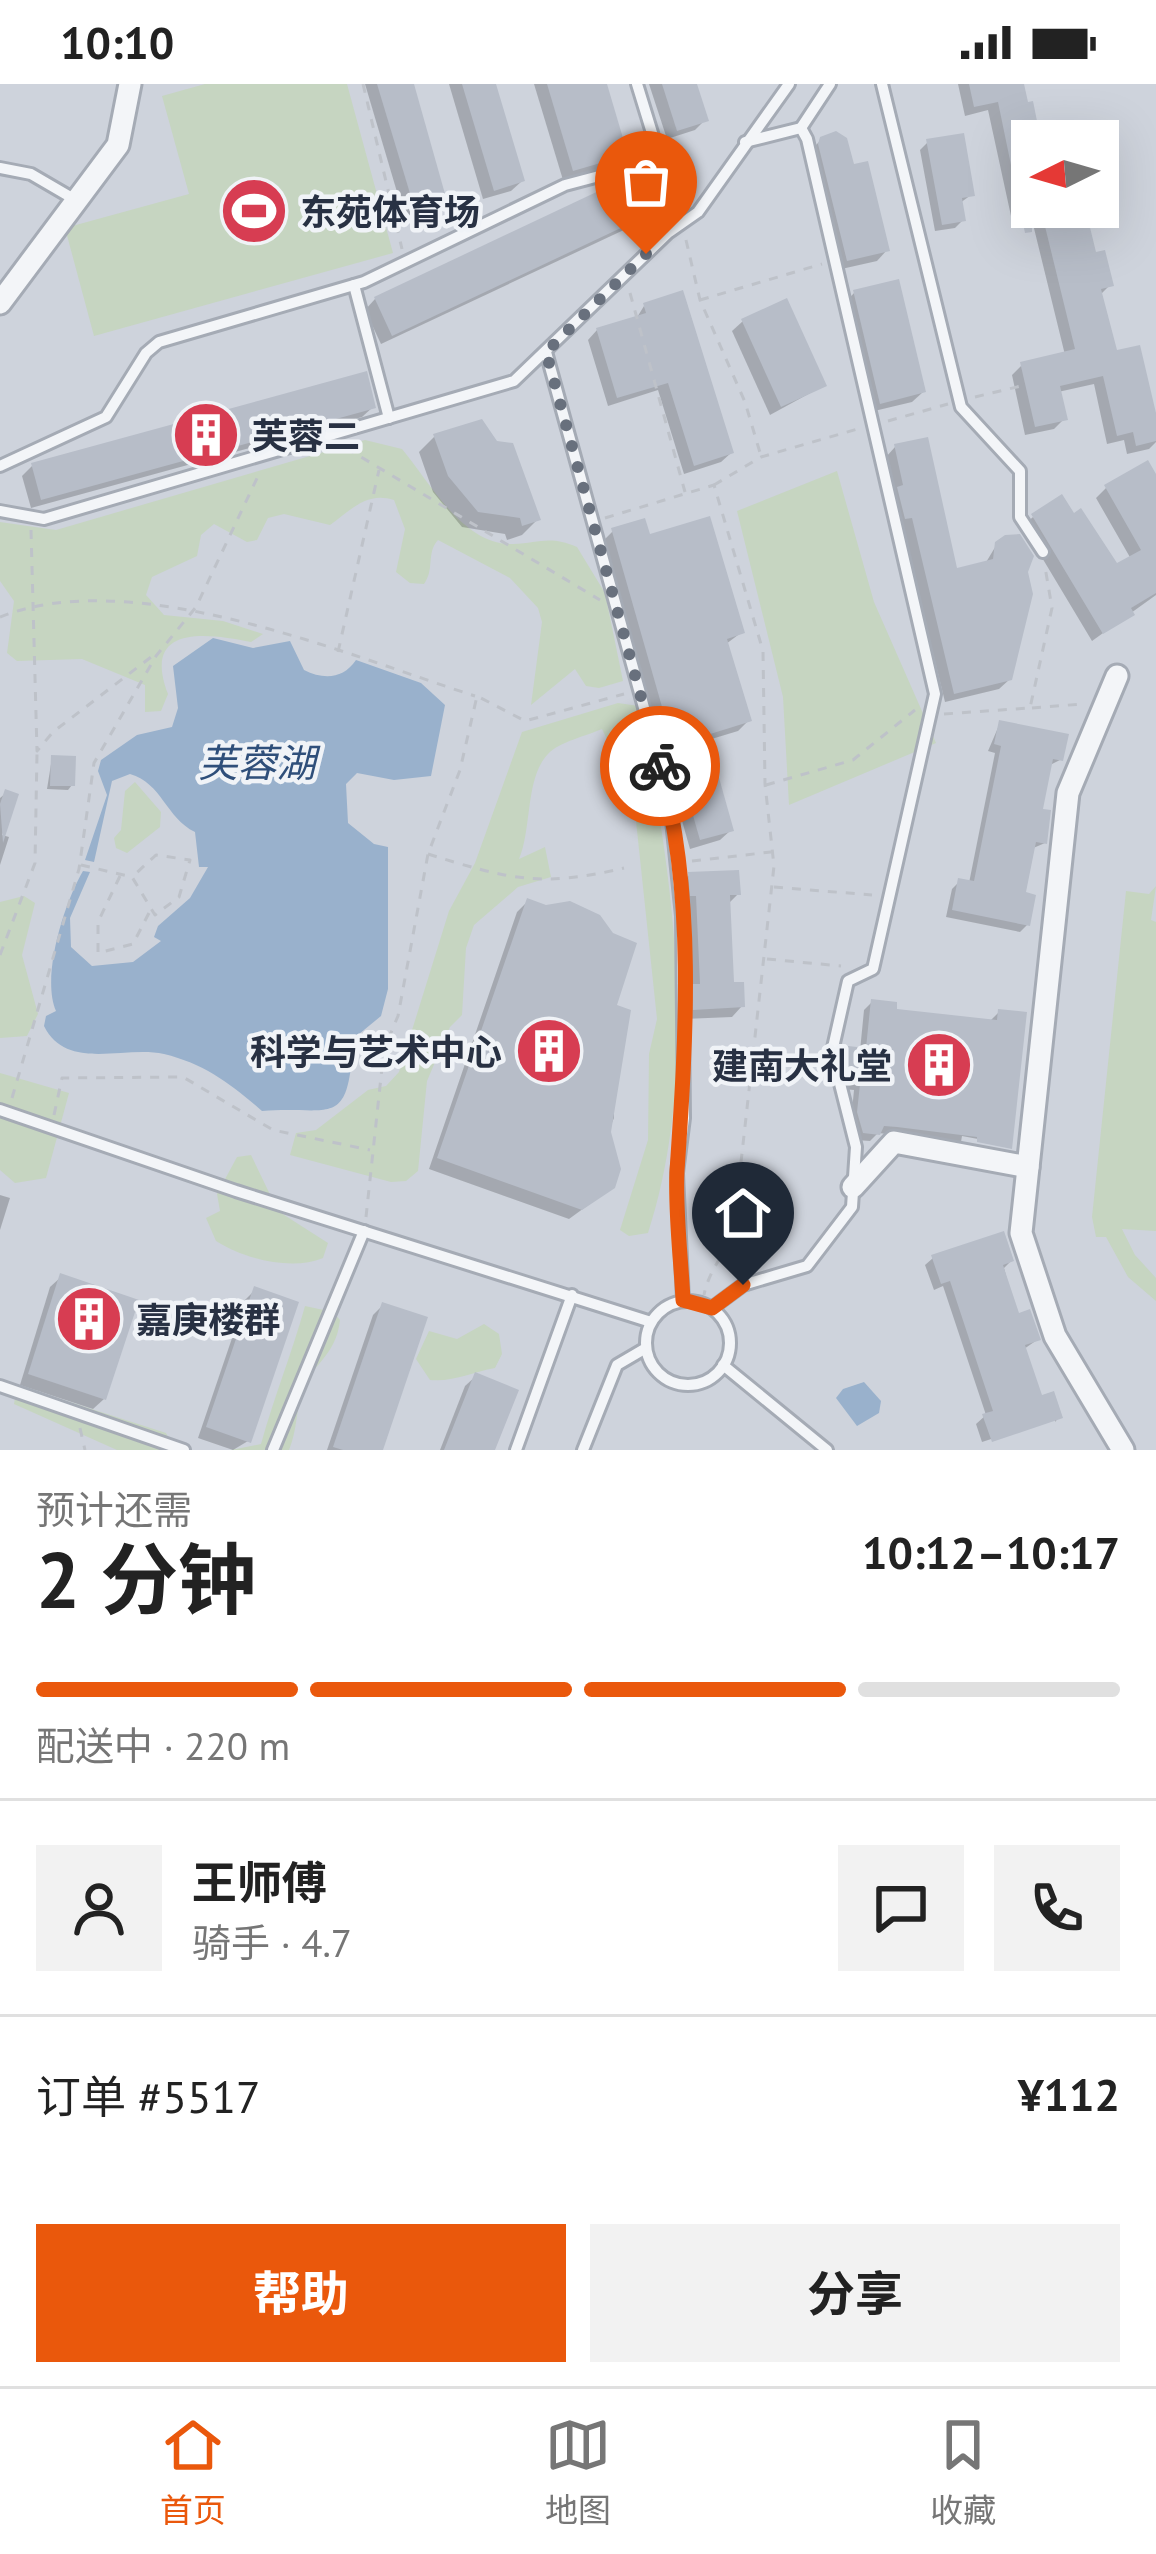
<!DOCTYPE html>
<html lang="zh">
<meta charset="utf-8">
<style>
:root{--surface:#fff;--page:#f2f2f2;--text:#222;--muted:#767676;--line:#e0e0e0;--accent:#ea580c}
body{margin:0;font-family:"PT Sans","Noto Sans SC",sans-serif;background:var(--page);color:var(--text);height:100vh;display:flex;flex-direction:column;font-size:45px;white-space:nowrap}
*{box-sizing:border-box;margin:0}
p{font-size:39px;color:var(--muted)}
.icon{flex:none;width:66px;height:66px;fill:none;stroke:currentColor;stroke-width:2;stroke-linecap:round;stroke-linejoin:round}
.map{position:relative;height:1366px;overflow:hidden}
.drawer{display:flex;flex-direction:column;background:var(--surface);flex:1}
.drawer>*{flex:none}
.needle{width:78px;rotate:265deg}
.tools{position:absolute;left:1011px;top:36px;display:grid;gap:24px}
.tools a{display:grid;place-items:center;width:108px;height:108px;border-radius:0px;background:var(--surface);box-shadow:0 12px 48px #0002;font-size:60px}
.pin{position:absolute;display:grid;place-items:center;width:102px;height:102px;color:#fff;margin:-123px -51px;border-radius:50% 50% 50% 0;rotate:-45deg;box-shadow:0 0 12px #0007}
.pin .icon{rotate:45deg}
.courier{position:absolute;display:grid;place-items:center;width:120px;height:120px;margin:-60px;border:9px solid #ea580c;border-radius:50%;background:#fff;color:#222;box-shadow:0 3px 15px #0007}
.overview em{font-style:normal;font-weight:700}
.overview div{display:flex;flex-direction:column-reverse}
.overview{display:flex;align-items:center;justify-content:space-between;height:204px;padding:0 36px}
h1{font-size:78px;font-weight:700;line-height:90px}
.bar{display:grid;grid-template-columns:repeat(4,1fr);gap:18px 12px;align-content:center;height:144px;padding:0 36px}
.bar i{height:15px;border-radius:9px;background:var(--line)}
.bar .selected{background:var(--accent)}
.bar p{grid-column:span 4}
.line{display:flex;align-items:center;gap:30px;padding:0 36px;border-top:3px solid var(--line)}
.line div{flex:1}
.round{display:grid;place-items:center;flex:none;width:126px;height:126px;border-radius:0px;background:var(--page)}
.action{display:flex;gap:24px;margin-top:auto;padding:24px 36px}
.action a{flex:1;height:138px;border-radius:0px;background:var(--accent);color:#fff;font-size:48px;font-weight:700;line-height:138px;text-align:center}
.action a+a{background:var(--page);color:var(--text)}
.status{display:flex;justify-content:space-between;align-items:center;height:84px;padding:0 60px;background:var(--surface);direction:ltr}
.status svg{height:33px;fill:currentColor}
.menu{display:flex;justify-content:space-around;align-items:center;height:168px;border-top:3px solid var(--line);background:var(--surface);font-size:33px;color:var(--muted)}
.menu a{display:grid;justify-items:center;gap:6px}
.menu .selected{color:var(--accent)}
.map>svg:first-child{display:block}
.built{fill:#ced3dc;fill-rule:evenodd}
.green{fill:#c6d5c1}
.water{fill:#99b1cc}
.shadow{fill:#0003}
.building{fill:#b7bdc8}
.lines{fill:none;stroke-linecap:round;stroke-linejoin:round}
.lane-casing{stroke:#a5abb5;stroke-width:16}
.street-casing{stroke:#a5abb5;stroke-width:27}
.path{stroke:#bec2c9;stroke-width:3;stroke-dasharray:9 9;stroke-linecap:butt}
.lane{stroke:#f3f5f8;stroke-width:10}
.street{stroke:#f3f5f8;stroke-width:21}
.done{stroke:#68707d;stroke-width:12;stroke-dasharray:0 21.6}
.route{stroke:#ea580c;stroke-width:15}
.labels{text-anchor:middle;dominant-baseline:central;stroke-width:9;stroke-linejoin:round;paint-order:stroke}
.poi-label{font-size:36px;font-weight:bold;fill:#283143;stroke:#f0f3f7;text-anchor:start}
.water-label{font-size:39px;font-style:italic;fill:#2f4f7a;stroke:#f0f3f7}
</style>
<div class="status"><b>10:10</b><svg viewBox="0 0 49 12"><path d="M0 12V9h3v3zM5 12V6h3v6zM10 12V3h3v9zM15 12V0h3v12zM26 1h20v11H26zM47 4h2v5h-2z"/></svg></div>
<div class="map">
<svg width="1156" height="1366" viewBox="0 0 1156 1366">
<rect width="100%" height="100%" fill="#e0e4ea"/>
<path class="built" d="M0,0H1156V1366H0ZM1032,57H1098V123H1032Z"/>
<g class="green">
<polygon points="205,0 347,0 393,169 94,252 65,144 189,110 162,12"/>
<path d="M365,356L402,365C429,397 463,462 513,460C539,459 550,451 577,463L605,509L623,597L599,604L586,602L575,585L531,621L542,538L538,524L510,494L438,456C426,469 435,485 424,500L410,499L396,488L405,445L394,416C367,407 351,426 330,441L284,430L268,434L257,456L247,458L214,440L201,451L197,472L152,493L146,511L164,531L223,537L263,550L251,558C207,549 141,540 168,610L161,627L145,628V601L82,575L17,577L7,569L14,517L0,497V438L56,446Z"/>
<polygon points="837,387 874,518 936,659 789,721 783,613 737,427"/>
<path d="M618,619L639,622C673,787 701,986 648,1149L629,1152L620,1146L648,1056L649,970L657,935L636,737L624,691L602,645C586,652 559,658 548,670C525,694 532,745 519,775L545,763L551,793L518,803L474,841L466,864L462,931L450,943L427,997L418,1087L406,1097L391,1098L290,1071L296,1049L316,1046L368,1006L386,1002L399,988L449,827L475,779L522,648Z"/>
<polygon points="135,698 161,728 160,743 127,769 116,764 114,754 121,746 125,707"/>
<polygon points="1156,802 1151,836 1156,838 1156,1147 1122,1145 1135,1171 1156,1194 1156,1217 1128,1193 1106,1153 1096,1153 1092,1133 1126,807 1149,810"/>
<polygon points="24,812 35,819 22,871 38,930 27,952 0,954 0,818"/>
<polygon points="0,989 69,1009 46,1094 15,1099 0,1086"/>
<path d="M251,1071L278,1127L328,1159L323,1174C292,1187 244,1175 216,1157L206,1134L220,1127L217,1110L237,1073Z"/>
<path d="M305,1222L333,1228L340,1236C336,1274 309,1281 301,1310C296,1330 297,1346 289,1366H231L261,1360C274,1313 292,1269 305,1222Z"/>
<path d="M484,1240L499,1250L502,1270L495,1284C472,1288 455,1298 430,1296L416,1275L429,1247L457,1255Z"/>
<polygon points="17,1301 166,1349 175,1366 117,1366 14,1320"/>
</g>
<g class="water">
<path d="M213,554L253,564L290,557L304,586C324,596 343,595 356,576L421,599L445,621L431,692L394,696L357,689L346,700L348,739L374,760L388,763V905L381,932L353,955C349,1048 331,1021 262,1027C231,1000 205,980 164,970C124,961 67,988 44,942L46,932L56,927C41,893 64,819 83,787L90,788L70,834L71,863L92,882L133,878L161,857L154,853L158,842L190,814L208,783H199L195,748C166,734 162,699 130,690L112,697L94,778L85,776L107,711L98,687L101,676L137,651L172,643L178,624L173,582Z"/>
<polygon points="864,1298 881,1317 879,1329 857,1342 836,1314 843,1305"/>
</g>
<g class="shadow">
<polygon points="365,0 411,0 444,116 434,126 405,135"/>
<polygon points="449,0 493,0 522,97 511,107 483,115"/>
<polygon points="534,0 604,0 625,70 614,80 563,96"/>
<polygon points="649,0 694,0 705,36 695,46 667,55"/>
<polygon points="958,0 1021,0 1038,55 1048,52 1049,57 1032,57 1032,123 1081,123 1094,172 1110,201 1100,211 1114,270 1156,343 1156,358 1149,365 1127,370 1124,356 1107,360 1094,300 1058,308 1064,335 1054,345 1025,351 1012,291 1022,281 1065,271 1030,128 1011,132 988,26 965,32"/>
<polygon points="821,56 852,84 887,166 877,177 837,186 810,67"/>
<polygon points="928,58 971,111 960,119 963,136 955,144 935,147 920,66"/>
<polygon points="639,134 628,144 381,260 365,226 375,215"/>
<polygon points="854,209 923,308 912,318 870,328 844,220"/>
<polygon points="644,222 731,369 721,378 684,390 658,306 608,322 588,256 597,246 636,235"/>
<polygon points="743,237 823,302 770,331 732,247"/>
<polygon points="373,323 362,333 31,424 22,392 32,382"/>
<polygon points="435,352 538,435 522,451 507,456 505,450 462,443 433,408 419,368"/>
<polygon points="895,363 955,488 985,480 997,460 1010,595 999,605 945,618 902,442 896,443 886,373"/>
<polygon points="1156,396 1156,511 1092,557 1023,442 1033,433 1116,483 1131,475 1096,414 1106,404"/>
<polygon points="613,447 648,454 742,548 726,560 749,636 738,647 705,657 731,746 720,756 690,765 603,457"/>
<polygon points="1000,639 1060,676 1048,682 1039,727 1045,759 1031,765 1022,811 1027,841 1020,848 946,833 952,805 960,797 969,799 995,669 988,667"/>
<polygon points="52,674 72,701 68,706 47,705"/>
<polygon points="6,709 15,712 2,751 9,753 0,781 0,714"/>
<polygon points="689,791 738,810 728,820 731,901 742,922 732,933 684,935 683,914 691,906 686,821 680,821 679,802"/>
<polygon points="528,817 614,922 614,1034 608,1048 613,1103 569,1135 429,1085 517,828"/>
<polygon points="872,918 893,927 991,936 999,928 1010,1061 962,1052 961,1058 878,1049 870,1057 856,1056 851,1037 854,1006 843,1005 841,973 849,965 860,967 864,926"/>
<polygon points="0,1111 10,1114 0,1146"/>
<polygon points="933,1174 1011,1177 1004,1184 1017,1233 1037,1256 1024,1265 1040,1315 1059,1333 1055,1338 1055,1334 982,1358 976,1340 986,1331 943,1202 934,1206 925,1181"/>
<polygon points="61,1193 104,1315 93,1325 20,1301 50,1203"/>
<polygon points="255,1206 248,1357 233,1366 198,1354 245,1216"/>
<polygon points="383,1221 424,1235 380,1366 327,1366 373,1231"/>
<polygon points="476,1292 515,1308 492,1366 440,1366 465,1302"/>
</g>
<g class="building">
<polygon points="377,0 414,0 447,117 415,126"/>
<polygon points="462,0 496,0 525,97 494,107"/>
<polygon points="547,0 607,0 628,71 573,87"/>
<polygon points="662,0 697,0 709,37 677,47"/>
<polygon points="969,0 1024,0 1028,18 1033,17 1041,57 1032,57 1032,148 1025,149 998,18 974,23"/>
<polygon points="836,47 847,54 854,80 868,77 890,167 847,177 818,60 820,53"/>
<polygon points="964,49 975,112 962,114 966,137 942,141 926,55"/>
<polygon points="624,95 642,134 392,252 374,213"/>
<polygon points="1085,123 1096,168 1105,166 1114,202 1101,205 1117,266 1140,261 1156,329 1156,357 1136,362 1133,348 1117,352 1103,292 1060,302 1068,336 1035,343 1020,278 1075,265 1041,126"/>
<polygon points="899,195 926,308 880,320 853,206"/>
<polygon points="683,206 734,369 694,382 668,299 617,314 596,244 646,229 643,219"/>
<polygon points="787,214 827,302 781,323 741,235"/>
<polygon points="367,287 376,324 41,416 31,379"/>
<polygon points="482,335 497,357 513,359 541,436 522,442 520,434 478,428 448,392 433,350"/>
<polygon points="928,353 957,484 993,475 995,458 1005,451 1020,450 1034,472 1028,488 1033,510 1012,596 954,610 912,434 905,435 897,403 903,401 894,360"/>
<polygon points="1148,376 1156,390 1156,509 1131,524 1135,531 1103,550 1031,430 1062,410 1074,429 1081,424 1117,479 1141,466 1104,401"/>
<polygon points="710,432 745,549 727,555 752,637 707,651 734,747 700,756 611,444 645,434 650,450"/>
<polygon points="999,636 1069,650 1063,677 1053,675 1043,725 1051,726 1047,760 1036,758 1026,808 1036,811 1030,842 952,826 958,794 974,797 1001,662 994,660"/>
<polygon points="51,671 76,672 75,702 50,702"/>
<polygon points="5,705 19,710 3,759 0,720"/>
<polygon points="739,786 741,811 730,811 734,898 744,898 745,923 693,926 692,900 700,900 696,812 690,812 688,788"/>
<polygon points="527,814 546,821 570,817 600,831 613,849 637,859 617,921 631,926 611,1048 621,1085 615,1104 582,1126 437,1074"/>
<polygon points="871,915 897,918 897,925 997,936 998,925 1027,928 1012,1065 977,1058 977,1053 897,1043 884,1042 880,1051 863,1049 857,1028 860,1000 850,999 846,982 848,962 866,964"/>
<polygon points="1004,1147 1014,1177 1003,1181 1019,1229 1030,1225 1041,1256 1025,1261 1042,1311 1054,1307 1063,1334 992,1358 982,1330 993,1327 950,1197 941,1200 931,1171"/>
<polygon points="60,1189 139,1216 106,1316 28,1290"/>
<polygon points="254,1202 299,1218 251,1359 206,1343"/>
<polygon points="382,1218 428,1233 383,1366 343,1366 333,1363"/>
<polygon points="475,1288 519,1306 495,1366 444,1366"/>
</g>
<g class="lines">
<defs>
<g id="lane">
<polyline points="637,0 680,140"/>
<polyline points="882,0 961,323 1020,387 1020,433 1043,468"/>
<polyline points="801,44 830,0"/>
<polyline points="0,84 31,90 79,118"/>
<polyline points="354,201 389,334"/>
<polyline points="546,268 670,718 682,832 684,1034 677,1089 683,1217"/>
<polyline points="0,382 106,333 146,269 159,258 364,198 565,101 618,87"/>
<polyline points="0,427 44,435 514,297 668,149 698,128 789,0"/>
<polyline points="0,1026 236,1107 651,1238"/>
<circle cx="688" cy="1259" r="42"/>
<polyline points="712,1224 743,1201 807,1182 852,1123 856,1063 832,968 848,897 873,885 935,610 807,55 801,44 745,58"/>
<polyline points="723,1281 827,1366"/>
<polyline points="0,1302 184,1366"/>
<polyline points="273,1366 364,1147"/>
<polyline points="516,1366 572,1211"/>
<polyline points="583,1366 617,1281 646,1264"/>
</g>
<g id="street">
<polyline points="0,219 118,61 130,0"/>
<polyline points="1117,592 1068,709 1021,1149 1055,1252 1123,1366"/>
<polyline points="853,1103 894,1058 1028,1083"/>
</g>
</defs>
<use href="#lane" class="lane-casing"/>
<use href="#street" class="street-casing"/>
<g class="path">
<polyline points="363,0 402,165"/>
<polyline points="686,156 700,216 745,318 761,372"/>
<polyline points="630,209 685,408"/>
<polyline points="700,216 822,180"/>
<polyline points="975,313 1025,301"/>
<polyline points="888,337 948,320"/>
<polyline points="346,364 600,516"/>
<polyline points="714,401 761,373 861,344"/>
<path d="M605,434L714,401L763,567L765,700L774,782L733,1150C723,1173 709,1186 704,1211"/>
<polyline points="31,446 37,667 53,648 155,570"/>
<path d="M0,533C133,480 344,570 475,612"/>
<polyline points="338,568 379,386"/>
<polyline points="1032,624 1082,620"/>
<polyline points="944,630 1030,624 1052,524 1045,483"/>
<polyline points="766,701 853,676 915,626"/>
<path d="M428,770C508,795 541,804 624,784"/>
<polyline points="692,777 771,768"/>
<polyline points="81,781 132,793 155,831 179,813 190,776 156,771 132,793"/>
<polyline points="120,792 98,838 98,869 133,860 151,825"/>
<polyline points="774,803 872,811"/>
<polyline points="0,871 35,779 37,669"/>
<polyline points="767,875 841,882"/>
<polyline points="12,1014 79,785 94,679 156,572 196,523 259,390"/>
<polyline points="54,1031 62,994 183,993 273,1046 370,1066"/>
<polyline points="366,1133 384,965 398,932 428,770 460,686 477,612 525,637 624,610"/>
<polyline points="80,1344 85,1366"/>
</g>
<use href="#lane" class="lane"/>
<use href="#street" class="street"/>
</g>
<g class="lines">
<polyline class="done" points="646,170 546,268 660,682"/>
<path class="route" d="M660,682C696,810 686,955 677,1087C675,1129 681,1174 683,1216L712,1224L743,1201"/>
</g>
<defs>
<symbol id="stadium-disc" viewBox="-11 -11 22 22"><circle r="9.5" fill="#d73d52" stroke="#f0f3f7"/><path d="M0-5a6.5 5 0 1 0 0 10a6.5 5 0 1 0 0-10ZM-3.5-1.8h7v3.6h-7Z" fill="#fff"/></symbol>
<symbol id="building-disc" viewBox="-11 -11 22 22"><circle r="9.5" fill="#d73d52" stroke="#f0f3f7"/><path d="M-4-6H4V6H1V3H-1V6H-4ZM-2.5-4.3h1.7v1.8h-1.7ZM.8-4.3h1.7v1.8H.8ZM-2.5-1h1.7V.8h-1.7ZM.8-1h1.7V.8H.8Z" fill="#fff"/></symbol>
</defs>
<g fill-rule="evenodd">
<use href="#stadium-disc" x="216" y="89" width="76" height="76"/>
<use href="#building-disc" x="168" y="313" width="76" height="76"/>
<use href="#building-disc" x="511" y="929" width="76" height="76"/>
<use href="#building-disc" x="901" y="943" width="76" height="76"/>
<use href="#building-disc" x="51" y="1197" width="76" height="76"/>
</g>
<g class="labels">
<g class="poi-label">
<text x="300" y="127">东苑体育场</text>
<text x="252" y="351">芙蓉二</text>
<text x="502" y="967" text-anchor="end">科学与艺术中心</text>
<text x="892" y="981" text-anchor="end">建南大礼堂</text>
<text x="136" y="1235">嘉庚楼群</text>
</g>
<g class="water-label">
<text x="257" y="678">芙蓉湖</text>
</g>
</g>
</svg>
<div class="tools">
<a><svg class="needle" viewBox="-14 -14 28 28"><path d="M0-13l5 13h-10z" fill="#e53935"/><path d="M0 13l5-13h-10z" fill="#767676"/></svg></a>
</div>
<div class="pin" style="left:646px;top:170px;background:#ea580c"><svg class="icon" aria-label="bag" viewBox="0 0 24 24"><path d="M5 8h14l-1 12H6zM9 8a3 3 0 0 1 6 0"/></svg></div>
<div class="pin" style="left:743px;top:1201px;background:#1f2937"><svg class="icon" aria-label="home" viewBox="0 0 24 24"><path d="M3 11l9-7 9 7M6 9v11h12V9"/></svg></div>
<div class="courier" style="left:660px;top:682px"><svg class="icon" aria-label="bike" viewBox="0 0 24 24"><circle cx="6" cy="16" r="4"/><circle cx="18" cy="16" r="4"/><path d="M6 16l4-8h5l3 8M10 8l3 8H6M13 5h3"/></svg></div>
</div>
<section class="drawer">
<div class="overview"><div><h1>2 分钟</h1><p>预计还需</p></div><em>10:12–10:17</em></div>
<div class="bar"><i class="selected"></i><i class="selected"></i><i class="selected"></i><i></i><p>配送中 · 220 m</p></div>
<div class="line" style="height:216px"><a class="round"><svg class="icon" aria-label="person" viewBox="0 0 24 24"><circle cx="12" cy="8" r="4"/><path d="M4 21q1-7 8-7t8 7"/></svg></a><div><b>王师傅</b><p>骑手 · 4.7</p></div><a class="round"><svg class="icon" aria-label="chat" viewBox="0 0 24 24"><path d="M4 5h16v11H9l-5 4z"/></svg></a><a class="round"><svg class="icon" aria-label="phone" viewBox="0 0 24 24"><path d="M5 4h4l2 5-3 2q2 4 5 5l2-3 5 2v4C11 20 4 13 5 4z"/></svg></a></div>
<div class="line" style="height:156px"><div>订单 #5517</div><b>¥112</b></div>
<div class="action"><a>帮助</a><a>分享</a></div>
</section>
<nav class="menu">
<a class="selected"><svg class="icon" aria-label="home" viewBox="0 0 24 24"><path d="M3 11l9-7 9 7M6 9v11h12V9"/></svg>首页</a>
<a><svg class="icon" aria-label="map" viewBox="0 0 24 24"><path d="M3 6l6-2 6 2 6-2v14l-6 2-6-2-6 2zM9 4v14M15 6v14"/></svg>地图</a>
<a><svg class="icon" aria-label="saved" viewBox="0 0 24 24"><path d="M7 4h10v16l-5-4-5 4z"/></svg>收藏</a>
</nav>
